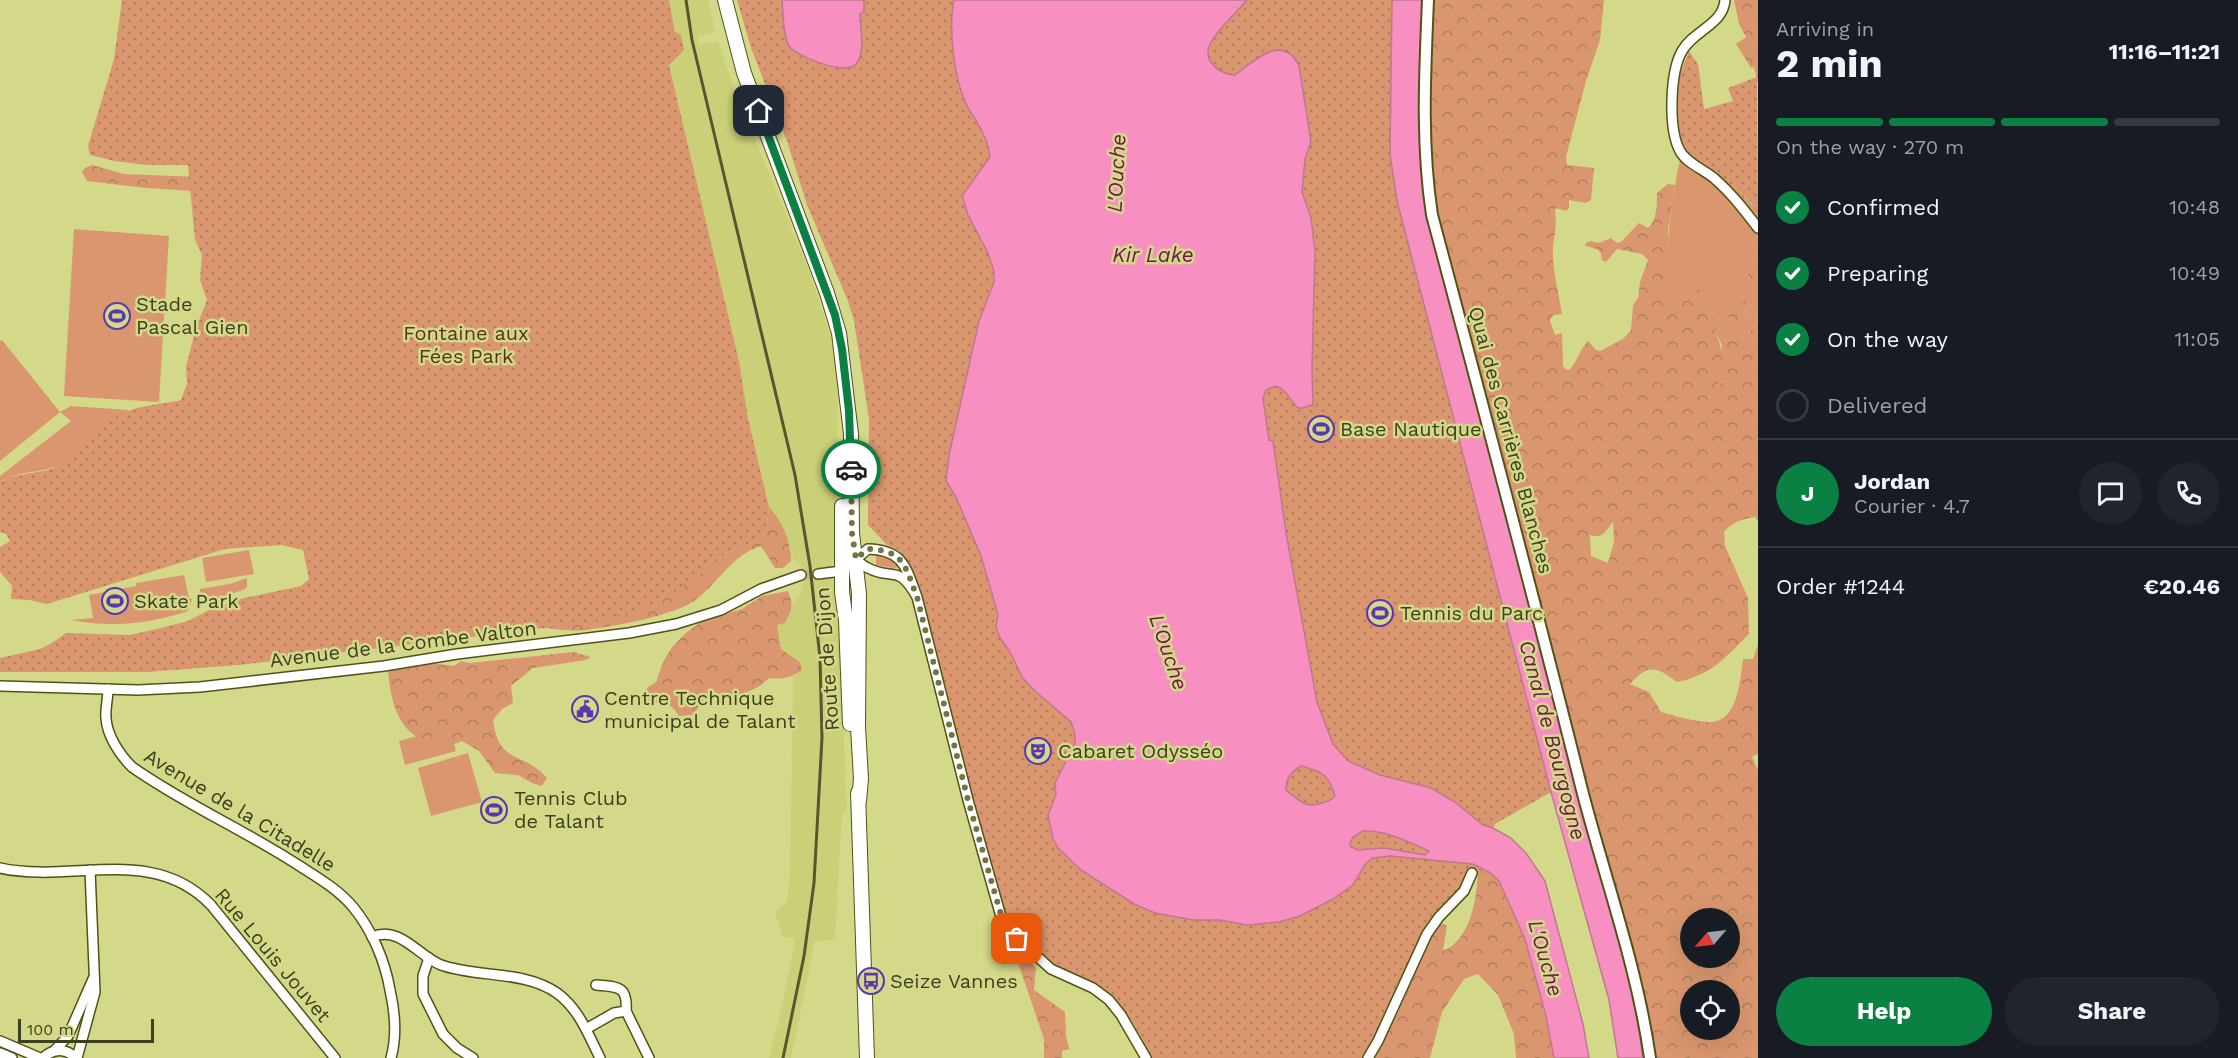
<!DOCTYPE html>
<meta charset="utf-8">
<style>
:root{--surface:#171b24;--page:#20242c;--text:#f1f3f6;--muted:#9ea1a6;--line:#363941;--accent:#0b8043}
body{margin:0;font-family:"Work Sans",sans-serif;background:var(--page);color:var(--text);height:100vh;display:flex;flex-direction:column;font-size:22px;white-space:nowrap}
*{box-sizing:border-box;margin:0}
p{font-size:20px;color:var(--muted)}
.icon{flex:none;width:33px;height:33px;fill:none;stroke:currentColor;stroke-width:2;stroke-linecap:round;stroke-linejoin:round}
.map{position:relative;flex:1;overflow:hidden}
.details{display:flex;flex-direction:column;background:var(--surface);width:480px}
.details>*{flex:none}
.needle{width:39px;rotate:242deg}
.fabs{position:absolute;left:1680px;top:908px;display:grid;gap:12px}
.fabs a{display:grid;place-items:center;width:60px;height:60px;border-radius:50%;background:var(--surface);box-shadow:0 6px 24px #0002;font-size:30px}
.scale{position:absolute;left:18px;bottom:15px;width:136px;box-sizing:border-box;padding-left:6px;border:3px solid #3d3f1e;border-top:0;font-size:16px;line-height:21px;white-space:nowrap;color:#3d3f1e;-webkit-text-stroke:4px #d4d989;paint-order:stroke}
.pin{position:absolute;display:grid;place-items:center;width:51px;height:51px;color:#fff;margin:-26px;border-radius:12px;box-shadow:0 3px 9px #0006}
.courier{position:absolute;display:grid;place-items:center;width:60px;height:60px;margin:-30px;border:4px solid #0b8043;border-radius:50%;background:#fff;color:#222;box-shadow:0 2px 8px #0007}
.headline em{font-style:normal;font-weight:700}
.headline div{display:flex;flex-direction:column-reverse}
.headline{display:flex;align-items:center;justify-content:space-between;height:102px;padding:0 18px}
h1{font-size:39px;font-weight:700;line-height:45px}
.bar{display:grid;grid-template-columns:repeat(4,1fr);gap:9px 6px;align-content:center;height:72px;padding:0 18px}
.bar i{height:8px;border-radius:4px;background:var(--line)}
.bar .selected{background:var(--accent)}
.bar p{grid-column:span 4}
.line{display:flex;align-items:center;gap:15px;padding:0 18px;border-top:2px solid var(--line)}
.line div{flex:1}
.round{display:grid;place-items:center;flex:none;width:63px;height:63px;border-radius:32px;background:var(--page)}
ol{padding:0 18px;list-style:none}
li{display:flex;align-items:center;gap:18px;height:66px}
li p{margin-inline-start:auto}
li .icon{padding:6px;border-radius:50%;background:var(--accent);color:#fff;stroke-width:4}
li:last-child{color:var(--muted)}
li i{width:33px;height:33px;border:3px solid var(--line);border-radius:50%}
.action{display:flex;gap:12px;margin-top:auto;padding:12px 18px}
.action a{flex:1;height:69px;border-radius:36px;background:var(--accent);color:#fff;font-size:24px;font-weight:700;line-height:69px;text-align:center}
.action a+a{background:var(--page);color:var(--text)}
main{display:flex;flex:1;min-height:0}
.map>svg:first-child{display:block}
.built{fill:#cbd078}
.grass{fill:#da976f}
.forest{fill:url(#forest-crowns);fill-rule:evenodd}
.park{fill:url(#park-dots)}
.water{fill:#f790c0;stroke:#bf788f;stroke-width:1.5;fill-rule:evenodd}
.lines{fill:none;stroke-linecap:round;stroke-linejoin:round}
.minor-tunnel{stroke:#b6ba74;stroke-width:9;stroke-dasharray:9 4.5;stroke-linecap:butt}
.minor-casing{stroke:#515316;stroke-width:12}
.tertiary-casing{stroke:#515316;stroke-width:14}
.primary-casing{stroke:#515316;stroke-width:16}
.minor{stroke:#fff;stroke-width:9}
.tertiary{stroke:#fff;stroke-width:10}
.primary{stroke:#fff;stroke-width:14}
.rail{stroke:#55572f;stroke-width:3}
.done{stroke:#727543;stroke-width:6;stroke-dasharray:0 10.8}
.route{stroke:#0b8043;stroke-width:8}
.labels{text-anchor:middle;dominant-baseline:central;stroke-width:5;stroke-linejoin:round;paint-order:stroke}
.poi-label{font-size:20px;fill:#3d3f1e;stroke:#d4d989;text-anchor:start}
.park-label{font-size:20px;fill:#59321a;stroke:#d4d989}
.street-label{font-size:20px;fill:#3d3f1e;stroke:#d4d989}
.water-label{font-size:21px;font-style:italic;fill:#711649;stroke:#d4d989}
</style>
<main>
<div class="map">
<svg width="1758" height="1058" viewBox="0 0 1758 1058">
<defs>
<pattern id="forest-crowns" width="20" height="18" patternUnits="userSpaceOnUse" patternTransform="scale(1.5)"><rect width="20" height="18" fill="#da976f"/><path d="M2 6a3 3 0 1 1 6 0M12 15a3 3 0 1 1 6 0" fill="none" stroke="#b27d5b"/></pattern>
<pattern id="park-dots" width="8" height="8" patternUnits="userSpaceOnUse" patternTransform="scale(1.5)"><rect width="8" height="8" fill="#da976f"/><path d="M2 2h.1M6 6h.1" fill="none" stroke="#b27d5b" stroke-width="1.8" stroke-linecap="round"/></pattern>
</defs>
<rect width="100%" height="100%" fill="#d4d989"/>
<polygon class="built" points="669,0 709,0 715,33 698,36 699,44 718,41 734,88 806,263 830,334 837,364 838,391 835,552 831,569 814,571 816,578 832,578 837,585 847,809 842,814 835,940 815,941 791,1058 769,1058 784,998 795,939 782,936 775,912 787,901 790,877 793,676 802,670 788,653 781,649 776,624 790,613 793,603 800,596 803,582 800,565 791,556 791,550 774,512 769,507 748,417 739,361 669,65 684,50 675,32"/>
<g class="grass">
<path d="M1683,147L1758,223V255L1750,260V281L1746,296L1750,293L1755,294V304L1739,313L1741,321L1758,313V321L1746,337L1725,340V381L1717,384L1722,345L1715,331L1720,318L1711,304L1694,310L1692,304L1693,300L1667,305C1665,250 1670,201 1683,147Z"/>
<polygon points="74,229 169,236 159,402 64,396"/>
<path d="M2,340L60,412L71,406L129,410C105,423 89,446 67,461C45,475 19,469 0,482V476L71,421L60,412L0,461V341Z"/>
<polygon points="249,550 254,574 206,582 202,558"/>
<path d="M876,554C887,555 894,559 900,567L894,568L876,565Z"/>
<path d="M184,575L189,598L192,599L188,611C150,624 110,628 71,620L93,618L89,595L136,586V583Z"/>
<polygon points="247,578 247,587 243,590 197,605 200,589 230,584"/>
<polygon points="449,727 456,751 405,765 399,741"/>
<polygon points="468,753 482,802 431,816 418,768"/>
</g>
<g class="forest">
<path d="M1422,0H1604L1600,40L1586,81L1566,157L1567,165L1594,168L1591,200L1586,203L1569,200V208L1566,211L1556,208L1555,211C1558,227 1552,241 1553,258C1554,276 1559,295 1562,314L1553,315L1550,321L1555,335L1562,333L1563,365L1565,369L1569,370C1578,361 1579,350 1588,341L1596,350L1600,351L1623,339L1631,330L1633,305L1638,298L1640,282L1648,260L1642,254L1617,249L1606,262L1602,260L1601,253L1597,249L1585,246L1586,243L1590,241L1599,243L1611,238L1617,243L1621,242L1639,223L1648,228C1657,220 1657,205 1657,193L1668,184L1675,185L1668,230L1667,304L1683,292L1697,287L1700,290L1693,300L1694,310L1711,304L1717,310L1720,318L1715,331C1724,350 1723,363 1718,384L1725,381V340L1732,335H1737L1740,338L1746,337L1758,321V521L1755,517C1742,519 1732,522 1724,532L1725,546L1748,598L1749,634C1724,659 1713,674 1677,682C1657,667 1648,663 1630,684L1649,692L1661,712C1676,716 1692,721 1707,722C1738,725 1740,680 1743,659H1753L1758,645V754L1752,757L1758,770V1058H1651L1643,1053L1631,977L1579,795L1426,208L1420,154ZM1613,522L1614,542L1608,563L1591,556L1590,535C1603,540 1606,530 1613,522ZM1690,918H1730V957H1690ZM1690,990H1730V1029H1690Z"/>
<polygon points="1734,0 1758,0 1758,84 1754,67 1751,68 1736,44 1746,37 1739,24"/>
<polygon points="92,165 124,174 199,177 192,191 146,188 87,181 82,172 85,168"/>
<polygon points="1734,185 1752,205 1758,206 1758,223 1729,188"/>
<polygon points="1758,255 1758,313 1741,321 1743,327 1737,329 1728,315 1729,308 1735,307 1739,313 1755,304 1755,294 1750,293 1746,296 1746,304 1740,305 1737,299 1744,286 1750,281 1746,265 1750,260"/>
<path d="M769,507C782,520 791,542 791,561L783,568H775L761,546C731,555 718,584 694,601C675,615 616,626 592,629C577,632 561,630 546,628L548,612L697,577L713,560L759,539L766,533Z"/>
<path d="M788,591C794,606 792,609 785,623L777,625L781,649L800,662L802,670C792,677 782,680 769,678C752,696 728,696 705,698L698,707L694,715L679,716C671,703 665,702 650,704L644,698L647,688L656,682L663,662L672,647L687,632L704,620L742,609L762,596Z"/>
<path d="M573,652L591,657L586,660L533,668L511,686L513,703L502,709L493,720C499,766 524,751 547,778L542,786L532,783L518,775L495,773L479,751L462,741C448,747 441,748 426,742C397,730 391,701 388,671C410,666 431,661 454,666L461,661L469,663Z"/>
<path d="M1478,868L1489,872L1499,881L1525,939L1546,1016L1554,1058H1516L1514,1034L1498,995L1478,974L1464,979L1442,1012L1430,1058H1373L1395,1018L1432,934L1440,924L1447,925L1443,951C1472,939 1477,896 1478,868Z"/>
<polygon points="1017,948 1036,968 1034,990 1065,1012 1066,1035 1069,1049 1062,1051 1062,1058 1044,1058 1044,1039 1016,957"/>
</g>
<g class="park">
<path d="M122,0H669L675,32L681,35L684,50L669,65L739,361L748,418L769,507L766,533L759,539L713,560L697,577L657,604L595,622L239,665L147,672H0V658L40,649L52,643L66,633L130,635L157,629L188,621L211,609L244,598L301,586L309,579L303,550L281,545L225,549L47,604L29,600L11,599L12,586L0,572V547L10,541L6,534L0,532V482C16,472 35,475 53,468C78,458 93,433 114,418C133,405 159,405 181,400L187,384L186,367L196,328L207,300L200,280L202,255L195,240L188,165H146L114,161L90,155L88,146L114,59Z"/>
<polygon points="737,0 1392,0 1390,154 1397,201 1551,792 1495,824 1478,868 1432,920 1371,1047 1364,1058 1152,1058 1134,1024 1111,996 1095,984 1052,964 1002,914 900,551 886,544 868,525 869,419 854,321 848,301 807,205 787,141 751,48"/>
<polygon points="1689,51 1698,64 1704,109 1733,101 1728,88 1757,77 1758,206 1753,205 1734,185 1729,188 1689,156 1683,147 1678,126 1677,82"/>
</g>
<g class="water">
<path d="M782,0H864V11L860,14C860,28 866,53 856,64C846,76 797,57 789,46C783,37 783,11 782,0Z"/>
<path d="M954,0H1247C1236,13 1217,30 1210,44C1202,62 1220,74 1235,75C1254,61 1283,32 1299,66L1311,142L1305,159L1302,192L1311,218L1315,251L1312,371L1313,405C1310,405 1302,409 1299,408C1293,407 1288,389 1275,386L1266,390L1263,398L1269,440L1273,441L1286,533L1317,702L1333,744L1348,761L1380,775L1431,788L1455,802L1483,825L1493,828L1511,838L1526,853L1545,881L1583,1024L1589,1058H1554L1546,1016L1525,939L1499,881L1489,872L1473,864L1390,856L1373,858L1366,863L1353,885L1333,899L1300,916L1279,922L1247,925L1220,920H1193L1155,913L1134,904L1081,870L1058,848L1053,839L1048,815L1056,795L1055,783L1075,743V734L1071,722L1035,691L1022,677L1010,652L1000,638L996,627L998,614L981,556L956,497L946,481L949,455L979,321L994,282V271L987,251L968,215L962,196L990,157C988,139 979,125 970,111C954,85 948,29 954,0ZM1301,766C1322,771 1329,775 1335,796C1331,801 1328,801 1322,803C1306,809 1298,800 1286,790C1286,778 1291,772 1301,766ZM1363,831C1386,830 1409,842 1429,851L1425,855L1384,848L1358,850L1351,847L1350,843L1353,837Z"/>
<polygon points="1392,0 1422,0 1420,154 1426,208 1579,795 1631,977 1643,1058 1618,1058 1609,1000 1551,792 1397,201 1390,154"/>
</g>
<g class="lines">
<polyline class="minor-tunnel" points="801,575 818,574"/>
<defs>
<g id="minor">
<path d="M1725,0C1723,25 1694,30 1682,51C1670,72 1668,129 1680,151C1686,163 1705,170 1715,179C1732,194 1745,211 1758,228"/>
<polyline points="818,574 842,571"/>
<path d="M917,597C898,563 893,581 868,568C863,566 859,562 856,559L868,549C904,550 906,568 917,597L968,800L1009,945"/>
<polyline points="0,686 138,690 200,687 384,666 457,654 629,633 676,624 721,610 761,589 801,575"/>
<path d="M108,689C108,699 105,709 106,718C107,736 120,755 132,767C183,803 242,829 295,863C315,876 337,888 353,907C372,930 385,961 390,990C395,1012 397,1036 391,1058"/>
<path d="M0,868C73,884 152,844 211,905L335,1058"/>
<polyline points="1005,927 1051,969 1093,988 1109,1000 1121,1015 1146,1058"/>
<path d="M372,937C400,925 418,956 441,965C478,978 524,970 557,993C579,1009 588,1034 600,1058"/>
<polyline points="429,958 423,976 423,994 443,1034 457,1048 473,1058"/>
<polyline points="626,1011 649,1058"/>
<path d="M586,1029L614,1013L626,1011C628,985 617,987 596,985"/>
<polyline points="0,1041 40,1058"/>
<polyline points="54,1051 68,1036 93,979"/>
<polyline points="0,1053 12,1058"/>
<path d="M43,1058C53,1048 66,1048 76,1058"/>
<polyline points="77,1058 95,992 90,870"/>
<polyline points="1368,1058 1378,1041 1427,934 1439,917 1464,891 1472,873"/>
</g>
<path id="tertiary" d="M1428,0C1425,72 1421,143 1432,215C1483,406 1534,598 1582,790C1605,879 1637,966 1650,1058"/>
<g id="primary">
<polyline points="725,0 744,73 827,293 839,333 851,434 852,533 859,594 858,727 861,779 859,801"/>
<polyline points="842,506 842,592 846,621 850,724"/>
<polyline points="858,793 867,1058"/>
</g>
</defs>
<use href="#minor" class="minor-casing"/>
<use href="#tertiary" class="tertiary-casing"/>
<use href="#primary" class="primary-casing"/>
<use href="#minor" class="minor"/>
<use href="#tertiary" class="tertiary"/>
<use href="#primary" class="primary"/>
<polyline class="rail" points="686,0 692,40 795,475 810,566 820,658 822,738 814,883 804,956 783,1058"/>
</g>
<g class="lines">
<path class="done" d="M851,469L852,533L856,559L868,549C905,550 905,567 917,597L968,800L1004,925L1017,939"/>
<polyline class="route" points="759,111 835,315 842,349 849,411 851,469"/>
</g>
<defs>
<symbol id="stadium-ring" viewBox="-11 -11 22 22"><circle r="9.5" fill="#d4d989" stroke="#5b37af" stroke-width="1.5"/><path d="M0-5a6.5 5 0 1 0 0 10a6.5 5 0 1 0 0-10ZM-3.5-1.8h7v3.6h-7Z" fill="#5b37af"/></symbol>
<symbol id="civic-ring" viewBox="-11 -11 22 22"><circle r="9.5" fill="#d4d989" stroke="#5b37af" stroke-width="1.5"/><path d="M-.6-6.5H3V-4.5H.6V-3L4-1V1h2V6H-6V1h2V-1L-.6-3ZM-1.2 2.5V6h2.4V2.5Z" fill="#5b37af"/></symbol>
<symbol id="theatre-ring" viewBox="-11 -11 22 22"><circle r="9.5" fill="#d4d989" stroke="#5b37af" stroke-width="1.5"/><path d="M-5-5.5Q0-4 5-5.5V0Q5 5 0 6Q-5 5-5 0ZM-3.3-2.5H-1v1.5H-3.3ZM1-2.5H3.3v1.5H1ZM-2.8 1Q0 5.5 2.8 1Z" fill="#5b37af"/></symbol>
<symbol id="bus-ring" viewBox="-11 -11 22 22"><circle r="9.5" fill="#d4d989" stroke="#5b37af" stroke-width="1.5"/><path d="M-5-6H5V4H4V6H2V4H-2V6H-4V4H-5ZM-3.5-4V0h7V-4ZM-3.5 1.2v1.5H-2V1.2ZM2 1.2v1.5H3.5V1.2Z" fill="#5b37af"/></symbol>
</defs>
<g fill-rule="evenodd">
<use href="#stadium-ring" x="102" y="301" width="30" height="30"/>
<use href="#stadium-ring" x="1306" y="414" width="30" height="30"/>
<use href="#stadium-ring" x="100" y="586" width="30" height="30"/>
<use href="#stadium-ring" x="1365" y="598" width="30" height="30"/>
<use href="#civic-ring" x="570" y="694" width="30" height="30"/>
<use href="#theatre-ring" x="1023" y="736" width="30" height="30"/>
<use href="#stadium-ring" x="479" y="795" width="30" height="30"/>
<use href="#bus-ring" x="856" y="966" width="30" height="30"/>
</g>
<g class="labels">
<g class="poi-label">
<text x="136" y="304">Stade<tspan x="136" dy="23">Pascal Gien</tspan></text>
<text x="1340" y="429">Base Nautique</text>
<text x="134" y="601">Skate Park</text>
<text x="1400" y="613">Tennis du Parc</text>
<text x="604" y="698">Centre Technique<tspan x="604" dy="23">municipal de Talant</tspan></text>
<text x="1058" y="751">Cabaret Odysséo</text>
<text x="514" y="798">Tennis Club<tspan x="514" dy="23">de Talant</tspan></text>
<text x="890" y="981">Seize Vannes</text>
</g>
<g class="park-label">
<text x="466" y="333">Fontaine aux<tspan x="466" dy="23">Fées Park</tspan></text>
</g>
<g class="street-label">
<text transform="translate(1511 440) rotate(75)">Quai des Carrières Blanches</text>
<text transform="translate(403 644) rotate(-7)">Avenue de la Combe Valton</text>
<text transform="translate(827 659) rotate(-94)">Route de Dijon</text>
<text transform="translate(240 810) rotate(31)">Avenue de la Citadelle</text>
<text transform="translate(273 955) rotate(50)">Rue Louis Jouvet</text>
</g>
<g class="water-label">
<text transform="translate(1116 173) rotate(-87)">L'Ouche</text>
<text x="1153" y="254">Kir Lake</text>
<text transform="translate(1169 652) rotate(71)">L'Ouche</text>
<text transform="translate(1553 740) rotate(75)">Canal de Bourgogne</text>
<text transform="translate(1546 958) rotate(74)">L'Ouche</text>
</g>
</g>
</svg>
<div class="fabs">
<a><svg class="needle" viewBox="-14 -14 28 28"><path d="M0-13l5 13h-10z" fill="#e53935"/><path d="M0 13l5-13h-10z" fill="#9ea1a6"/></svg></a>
<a><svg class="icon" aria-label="locate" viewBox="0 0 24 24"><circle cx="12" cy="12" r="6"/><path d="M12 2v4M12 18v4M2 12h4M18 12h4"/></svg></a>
</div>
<div class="scale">100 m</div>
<div class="pin" style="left:1017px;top:939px;background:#ea580c"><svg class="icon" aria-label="bag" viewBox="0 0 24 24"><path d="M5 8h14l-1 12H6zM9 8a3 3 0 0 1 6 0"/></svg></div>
<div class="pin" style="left:759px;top:111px;background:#1f2937"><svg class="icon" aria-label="home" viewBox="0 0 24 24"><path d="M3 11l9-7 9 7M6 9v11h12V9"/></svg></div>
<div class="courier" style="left:851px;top:469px"><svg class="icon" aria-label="car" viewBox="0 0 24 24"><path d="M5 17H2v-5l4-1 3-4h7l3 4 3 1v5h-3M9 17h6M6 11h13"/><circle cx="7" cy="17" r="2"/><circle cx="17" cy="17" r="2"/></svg></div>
</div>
<section class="details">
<div class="headline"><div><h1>2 min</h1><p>Arriving in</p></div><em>11:16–11:21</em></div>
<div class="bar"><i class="selected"></i><i class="selected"></i><i class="selected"></i><i></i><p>On the way · 270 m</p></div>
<ol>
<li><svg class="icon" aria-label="check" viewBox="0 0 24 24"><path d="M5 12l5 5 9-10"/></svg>Confirmed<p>10:48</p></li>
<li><svg class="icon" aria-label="check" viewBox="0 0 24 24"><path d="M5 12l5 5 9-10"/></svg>Preparing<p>10:49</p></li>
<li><svg class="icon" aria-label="check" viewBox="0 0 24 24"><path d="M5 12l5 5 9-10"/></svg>On the way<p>11:05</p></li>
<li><i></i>Delivered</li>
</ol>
<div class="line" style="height:108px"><b class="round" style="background:var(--accent);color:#fff">J</b><div><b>Jordan</b><p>Courier · 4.7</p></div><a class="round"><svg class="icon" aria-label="chat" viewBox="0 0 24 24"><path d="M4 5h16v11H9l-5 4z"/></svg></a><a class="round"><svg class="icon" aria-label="phone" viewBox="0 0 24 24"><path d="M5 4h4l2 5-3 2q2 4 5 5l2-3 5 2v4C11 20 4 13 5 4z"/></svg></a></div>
<div class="line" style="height:78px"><div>Order #1244</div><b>€20.46</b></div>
<div class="action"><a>Help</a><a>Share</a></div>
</section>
</main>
